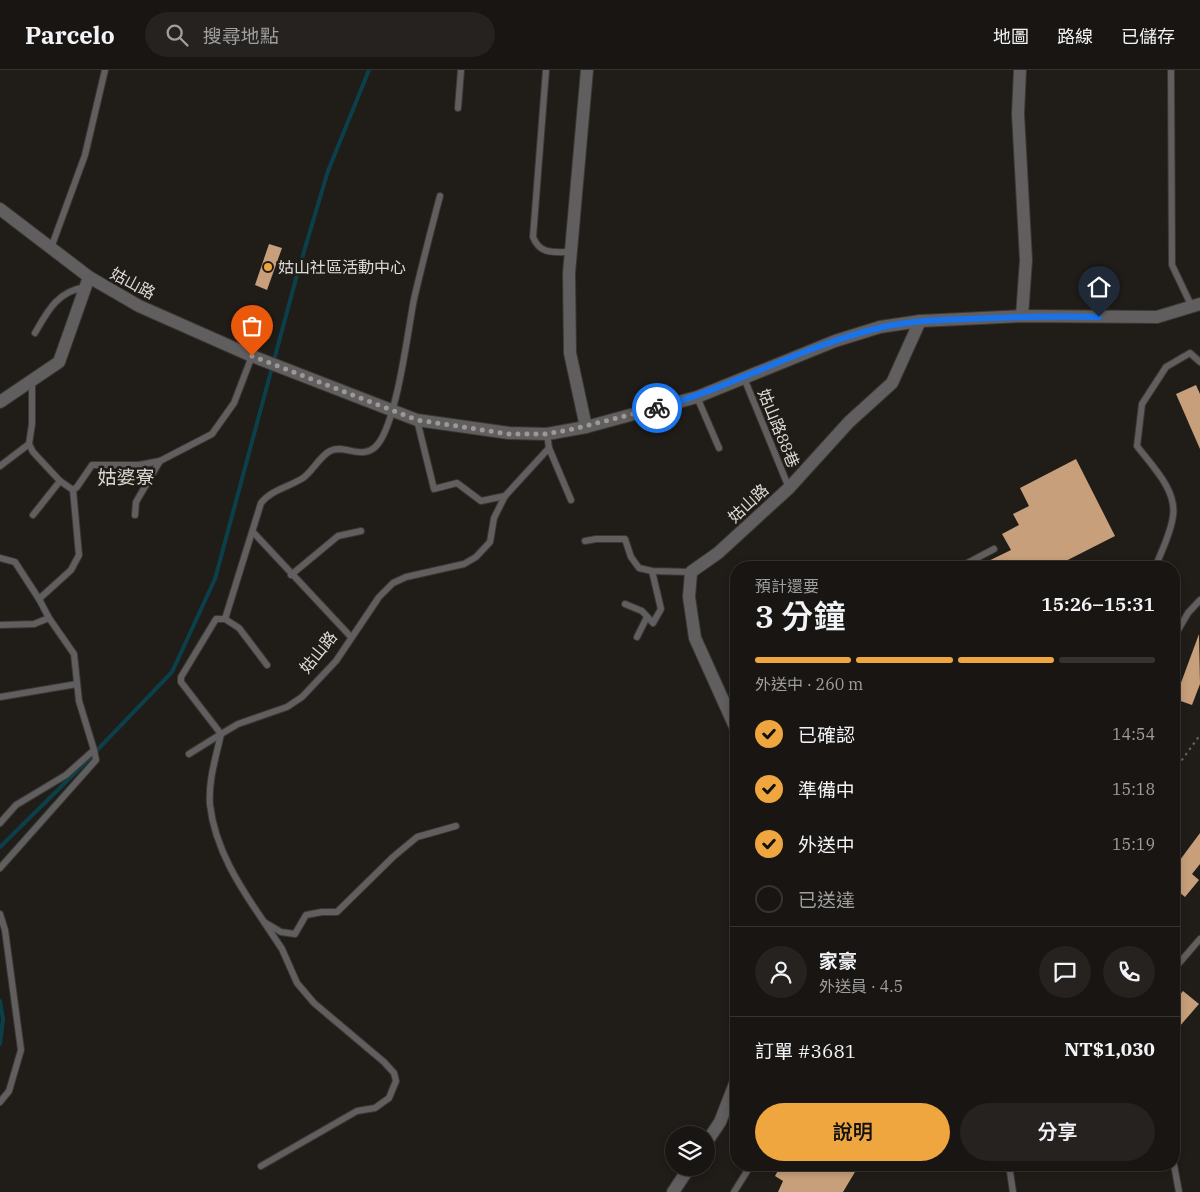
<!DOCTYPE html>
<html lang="zh-TW">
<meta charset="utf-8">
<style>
:root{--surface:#181512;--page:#252220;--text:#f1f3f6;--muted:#9f9f9f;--line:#363432;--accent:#f0a63e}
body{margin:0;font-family:"IBM Plex Serif","Noto Sans TC",serif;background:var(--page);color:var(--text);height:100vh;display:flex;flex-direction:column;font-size:19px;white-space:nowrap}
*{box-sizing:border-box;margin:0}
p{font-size:16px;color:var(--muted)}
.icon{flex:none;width:28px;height:28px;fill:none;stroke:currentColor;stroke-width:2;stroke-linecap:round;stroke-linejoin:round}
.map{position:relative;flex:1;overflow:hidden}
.details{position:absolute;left:730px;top:491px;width:450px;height:610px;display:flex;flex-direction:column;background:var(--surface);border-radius:20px;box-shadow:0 2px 8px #0003,0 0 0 1px var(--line)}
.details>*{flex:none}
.controls{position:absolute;left:665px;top:1056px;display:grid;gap:10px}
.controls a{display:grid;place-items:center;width:50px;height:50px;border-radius:50%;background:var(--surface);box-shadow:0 2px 8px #0003,0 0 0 1px var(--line);font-size:25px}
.pin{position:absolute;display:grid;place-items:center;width:42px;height:42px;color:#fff;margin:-51px -21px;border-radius:50% 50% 50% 0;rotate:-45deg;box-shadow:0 0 5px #0007}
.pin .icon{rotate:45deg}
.courier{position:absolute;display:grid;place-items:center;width:50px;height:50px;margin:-25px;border:4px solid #1a73e8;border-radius:50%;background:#fff;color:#222;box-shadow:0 1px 6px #0007}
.summary em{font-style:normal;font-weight:600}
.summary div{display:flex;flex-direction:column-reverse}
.summary{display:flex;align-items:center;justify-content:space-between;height:85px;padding:0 25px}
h1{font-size:32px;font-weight:600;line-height:38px}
.bar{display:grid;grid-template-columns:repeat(4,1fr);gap:8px 5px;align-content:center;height:60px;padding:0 25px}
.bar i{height:6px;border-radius:4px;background:var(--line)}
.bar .on{background:var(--accent)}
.bar p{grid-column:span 4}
.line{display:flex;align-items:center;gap:12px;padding:0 25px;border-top:1px solid var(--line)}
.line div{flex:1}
.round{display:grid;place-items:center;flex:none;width:52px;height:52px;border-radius:26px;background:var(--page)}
ol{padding:0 25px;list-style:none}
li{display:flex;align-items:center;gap:15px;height:55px}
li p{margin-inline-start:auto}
li .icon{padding:5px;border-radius:50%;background:var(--accent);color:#111;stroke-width:4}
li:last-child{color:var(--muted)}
li i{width:28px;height:28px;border:2px solid var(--line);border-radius:50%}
.primary-button{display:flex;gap:10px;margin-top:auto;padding:10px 25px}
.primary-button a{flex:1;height:58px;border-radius:30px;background:var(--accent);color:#111;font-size:20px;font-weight:600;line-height:58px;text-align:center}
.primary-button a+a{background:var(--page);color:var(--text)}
header{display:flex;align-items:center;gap:30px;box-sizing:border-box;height:70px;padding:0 25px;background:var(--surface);border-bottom:1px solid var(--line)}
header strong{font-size:24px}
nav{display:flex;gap:28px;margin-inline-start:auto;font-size:18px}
.search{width:350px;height:45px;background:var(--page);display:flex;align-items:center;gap:12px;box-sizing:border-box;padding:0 18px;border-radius:28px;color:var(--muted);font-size:19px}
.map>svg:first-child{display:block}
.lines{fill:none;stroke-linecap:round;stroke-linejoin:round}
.stream{stroke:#0b404b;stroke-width:4}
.building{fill:#c79f7a}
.service-casing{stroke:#3b3733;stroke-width:8}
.minor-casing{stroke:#3b3733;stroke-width:14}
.tertiary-casing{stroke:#3b3733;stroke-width:14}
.path{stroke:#696662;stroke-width:2;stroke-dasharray:2.5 4;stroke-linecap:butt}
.service{stroke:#615e5f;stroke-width:6}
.minor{stroke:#615e5f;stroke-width:12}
.tertiary{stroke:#615e5f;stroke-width:12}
.done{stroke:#9c9895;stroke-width:5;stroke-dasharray:0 9}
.route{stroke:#1a73e8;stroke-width:6}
.poi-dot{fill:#f0a63e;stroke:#201c18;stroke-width:2}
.labels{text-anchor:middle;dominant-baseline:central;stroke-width:5;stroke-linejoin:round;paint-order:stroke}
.poi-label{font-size:16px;fill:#dedbd8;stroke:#201c18;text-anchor:start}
.street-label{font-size:16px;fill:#dedbd8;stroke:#201c18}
.quarter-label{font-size:19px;fill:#ded8d2;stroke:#201c18}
</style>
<header>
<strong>Parcelo</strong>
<div class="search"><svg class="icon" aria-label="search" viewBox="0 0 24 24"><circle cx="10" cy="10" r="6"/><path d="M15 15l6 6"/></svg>搜尋地點</div>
<nav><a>地圖</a><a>路線</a><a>已儲存</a></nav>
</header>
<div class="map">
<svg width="1200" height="1122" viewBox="0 0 1200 1122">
<rect width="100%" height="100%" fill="#201c18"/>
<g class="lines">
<g class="stream">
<polyline points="0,777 83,695 172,602 215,509 297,205 328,101 369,0"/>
<polyline points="0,931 3,949 0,974"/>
</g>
</g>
<g class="building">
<polygon points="269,174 282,178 267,220 255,215"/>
<polygon points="1196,315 1200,324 1200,379 1176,324"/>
<polygon points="1076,389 1115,466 1052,498 974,498 1011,480 1002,464 1019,455 1013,444 1029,436 1020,418"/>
<polygon points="1199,564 1200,614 1192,635 1175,629"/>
<polygon points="1200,763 1200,794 1192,804 1199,810 1185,827 1174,818 1174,798"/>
<polygon points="1183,921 1199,934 1179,957 1174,952 1174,932"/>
<polygon points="781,1095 843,1095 855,1102 843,1122 778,1122 783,1111 775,1106"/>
</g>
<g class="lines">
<defs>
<g id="service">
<path d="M546,0L533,167C540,185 554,182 571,182"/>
<polyline points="1171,0 1172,195 1192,237"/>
<polyline points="458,38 461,0"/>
<polyline points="51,178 85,85 105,0"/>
<path d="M35,263C48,240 58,221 86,217"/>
<polyline points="744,308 789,418"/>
<polyline points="697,327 719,378"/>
<polyline points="417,350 434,419 457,413 481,431 505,426"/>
<polyline points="549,378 571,430"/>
<polyline points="0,396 29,374"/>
<polyline points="73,420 77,417 92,395 139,395 160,391 212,364 234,333 252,286"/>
<polyline points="33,445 60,411"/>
<polyline points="135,445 136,432 160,391"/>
<polyline points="253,462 351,567"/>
<polyline points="585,471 596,469 625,469 631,487 639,498 652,501 691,502"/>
<polyline points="0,488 15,492 39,529"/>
<polyline points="958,498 994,479"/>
<path d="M1155,498C1161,482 1171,463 1173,446C1177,420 1152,396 1137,376L1142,334L1166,297L1190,283L1200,292"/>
<polyline points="291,505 338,466 361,461"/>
<polyline points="625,534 642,541 653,553 661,539 652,501"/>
<polyline points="0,555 34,554 49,548 39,529 71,500 79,485 73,420 60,411 33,382 29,374 32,354 32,310"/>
<polyline points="637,567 647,547"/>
<polyline points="1174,567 1188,543 1200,530"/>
<path d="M267,595L239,558L225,549L261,433C271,420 289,417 303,408C313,401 319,387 330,381C344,374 360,389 374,378C396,362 408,259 414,229C422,195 431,160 440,126"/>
<polyline points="0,627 77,614"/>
<polyline points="189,684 221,664 181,612 181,607 216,549 225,549"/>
<polyline points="0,753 16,735 66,705 94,680 79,631 74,584 49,548"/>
<polyline points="0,798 96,690 94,680"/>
<polyline points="0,844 5,860 21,980 9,1021 0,1032"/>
<path d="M264,852C240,817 215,779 210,735C208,711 216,687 221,664L238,654L287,637L302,627L336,591L379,527L393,513L406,507L464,494L476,487L490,472L494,448L505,426L549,378L547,364"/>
<polyline points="1174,899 1200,869"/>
<polyline points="1009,1095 1013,1122"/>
<polyline points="1174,1095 1179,1122"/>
<polyline points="261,1096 357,1041 375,1038 389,1028 396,1011 394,1003 384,992 314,933 297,913 282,879 264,852 281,862 295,864 306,845 322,842 337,842 393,787 417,767 456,756"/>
<polyline points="734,1122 751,1095"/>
</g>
<g id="minor">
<polyline points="1020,0 1018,44 1026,190 1022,246"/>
<polyline points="0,332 59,292 89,207"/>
<polyline points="586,357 570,283 569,203 587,0"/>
<polyline points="736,659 695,568 689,527 691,502 718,483 789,418 849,352 892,313 920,251"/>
<polyline points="706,1073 720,1052 736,1011"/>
<polyline points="673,1122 689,1098"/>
</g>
<polyline id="tertiary" points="0,139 89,207 139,236 252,286 417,350 509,363 547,364 586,357 697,327 835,271 880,257 920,251 1022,246 1157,247 1200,234"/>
</defs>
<use href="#service" class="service-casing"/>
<use href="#minor" class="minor-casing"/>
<use href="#tertiary" class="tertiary-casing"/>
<polyline class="path" points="1174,701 1200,665"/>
<use href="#service" class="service"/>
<use href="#minor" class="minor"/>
<use href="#tertiary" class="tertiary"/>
</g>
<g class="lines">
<polyline class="done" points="252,286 417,350 509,364 546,364 573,359 657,338"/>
<path class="route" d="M657,338C733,317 802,276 879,258C907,251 937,250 966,249C1010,247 1055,246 1099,247"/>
</g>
<circle class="poi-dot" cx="268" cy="197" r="5"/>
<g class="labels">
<g class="poi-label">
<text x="278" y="197">姑山社區活動中心</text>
</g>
<g class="street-label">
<text transform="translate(133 213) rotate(28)">姑山路</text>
<text transform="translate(779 358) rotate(68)">姑山路88巷</text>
<text transform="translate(748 433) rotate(-43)">姑山路</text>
<text transform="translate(318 582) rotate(-51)">姑山路</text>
</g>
<g class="quarter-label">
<text x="126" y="407">姑婆寮</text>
</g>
</g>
</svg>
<div class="controls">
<a><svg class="icon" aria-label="layers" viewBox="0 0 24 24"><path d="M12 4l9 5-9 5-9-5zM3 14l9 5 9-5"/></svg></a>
</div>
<div class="pin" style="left:252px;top:286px;background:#ea580c"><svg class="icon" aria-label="bag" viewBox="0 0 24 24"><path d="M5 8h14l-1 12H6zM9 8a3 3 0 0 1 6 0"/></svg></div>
<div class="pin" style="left:1099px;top:247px;background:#1f2937"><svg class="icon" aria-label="home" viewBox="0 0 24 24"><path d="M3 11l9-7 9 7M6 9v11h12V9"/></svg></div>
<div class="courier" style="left:657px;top:338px"><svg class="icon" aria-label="bike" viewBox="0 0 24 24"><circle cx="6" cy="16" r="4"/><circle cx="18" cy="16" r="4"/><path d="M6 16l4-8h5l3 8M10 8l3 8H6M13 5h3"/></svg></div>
<section class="details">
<div class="summary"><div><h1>3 分鐘</h1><p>預計還要</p></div><em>15:26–15:31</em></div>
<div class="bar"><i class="on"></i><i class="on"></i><i class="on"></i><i></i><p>外送中 · 260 m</p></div>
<ol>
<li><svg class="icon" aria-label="check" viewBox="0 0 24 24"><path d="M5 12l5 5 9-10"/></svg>已確認<p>14:54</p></li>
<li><svg class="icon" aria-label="check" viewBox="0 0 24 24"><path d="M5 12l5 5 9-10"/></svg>準備中<p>15:18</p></li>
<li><svg class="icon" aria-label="check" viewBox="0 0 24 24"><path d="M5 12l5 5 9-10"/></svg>外送中<p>15:19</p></li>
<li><i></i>已送達</li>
</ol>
<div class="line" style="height:90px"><a class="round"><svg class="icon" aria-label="person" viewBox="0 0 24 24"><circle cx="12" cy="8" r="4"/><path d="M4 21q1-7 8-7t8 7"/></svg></a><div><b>家豪</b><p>外送員 · 4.5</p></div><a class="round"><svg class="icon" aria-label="chat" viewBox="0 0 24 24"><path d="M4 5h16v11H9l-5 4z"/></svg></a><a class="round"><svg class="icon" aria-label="phone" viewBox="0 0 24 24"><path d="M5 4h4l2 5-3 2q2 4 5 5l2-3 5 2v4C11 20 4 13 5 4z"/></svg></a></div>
<div class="line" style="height:65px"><div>訂單 #3681</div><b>NT$1,030</b></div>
<div class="primary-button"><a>說明</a><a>分享</a></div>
</section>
</div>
